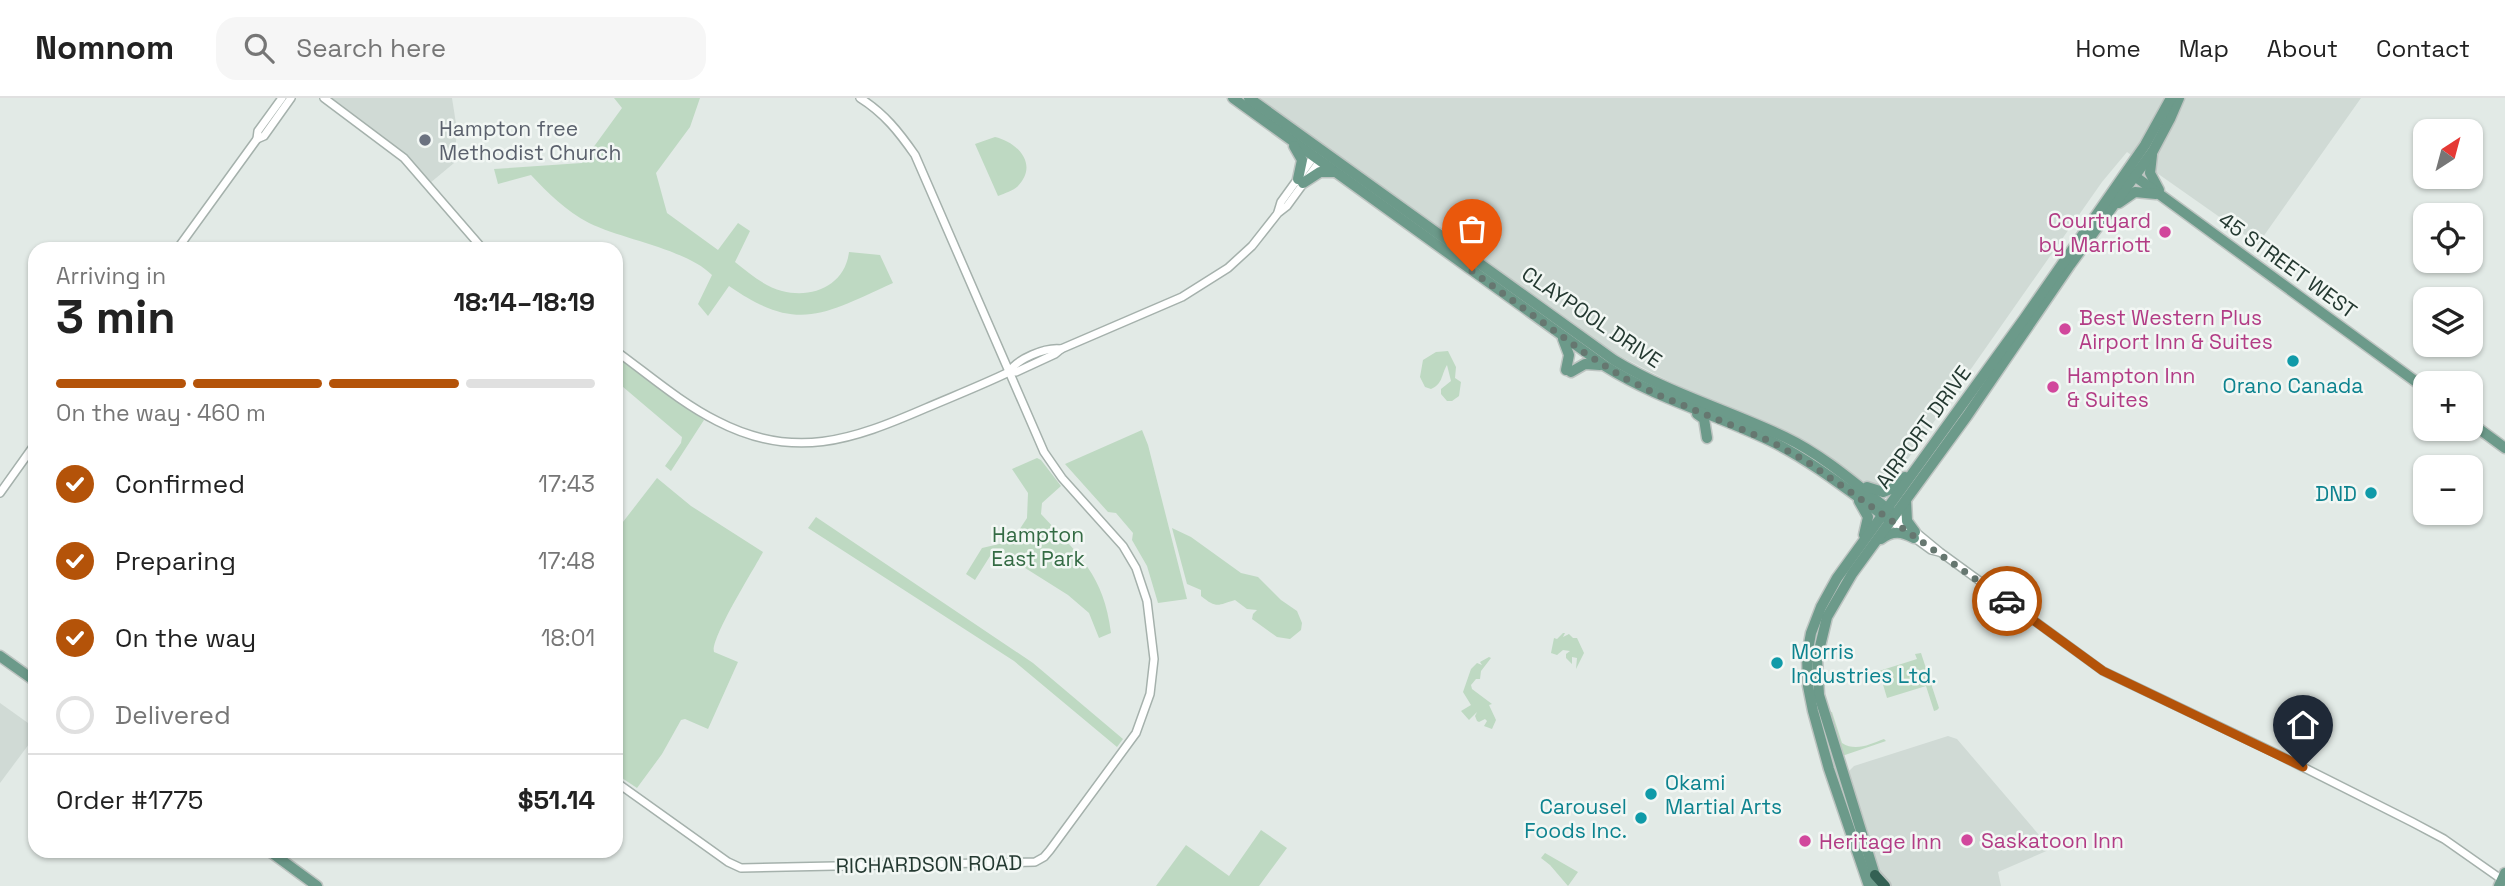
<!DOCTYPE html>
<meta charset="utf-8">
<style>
:root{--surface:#fff;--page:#f6f6f6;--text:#222;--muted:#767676;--line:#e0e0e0;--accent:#b45309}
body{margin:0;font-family:"Space Grotesk",sans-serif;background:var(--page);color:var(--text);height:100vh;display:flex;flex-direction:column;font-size:26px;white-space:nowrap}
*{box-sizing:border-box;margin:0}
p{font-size:23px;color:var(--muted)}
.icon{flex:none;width:38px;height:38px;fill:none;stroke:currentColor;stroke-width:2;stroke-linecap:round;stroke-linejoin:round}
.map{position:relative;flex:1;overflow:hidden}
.sheet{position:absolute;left:28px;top:144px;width:595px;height:616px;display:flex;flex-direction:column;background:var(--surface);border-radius:21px;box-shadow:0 2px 5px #0004}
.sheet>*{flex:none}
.needle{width:46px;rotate:36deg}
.fabs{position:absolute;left:2413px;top:21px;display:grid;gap:14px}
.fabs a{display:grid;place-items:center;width:70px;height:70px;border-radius:14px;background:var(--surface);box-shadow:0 2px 5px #0004;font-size:35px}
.pin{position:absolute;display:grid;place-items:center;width:60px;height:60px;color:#fff;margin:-72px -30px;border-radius:50% 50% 50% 0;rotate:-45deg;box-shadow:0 0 7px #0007}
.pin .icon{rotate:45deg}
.courier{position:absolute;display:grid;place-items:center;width:70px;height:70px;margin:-35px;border:5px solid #b45309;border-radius:50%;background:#fff;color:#222;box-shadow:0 2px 9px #0007}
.headline em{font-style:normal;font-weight:800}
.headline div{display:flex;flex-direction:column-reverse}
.headline{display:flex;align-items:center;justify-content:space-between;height:119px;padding:0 28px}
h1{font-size:46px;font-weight:800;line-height:52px}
.bar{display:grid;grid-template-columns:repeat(4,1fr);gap:10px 7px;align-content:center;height:84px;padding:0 28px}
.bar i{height:9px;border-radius:5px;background:var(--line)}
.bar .on{background:var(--accent)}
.bar p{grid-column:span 4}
.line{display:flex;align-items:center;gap:18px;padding:0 28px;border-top:2px solid var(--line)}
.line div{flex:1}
ol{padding:0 28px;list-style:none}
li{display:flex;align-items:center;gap:21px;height:77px}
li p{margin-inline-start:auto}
li .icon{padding:7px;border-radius:50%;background:var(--accent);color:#fff;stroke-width:4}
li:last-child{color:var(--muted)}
li i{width:38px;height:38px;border:4px solid var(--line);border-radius:50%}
header{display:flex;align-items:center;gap:42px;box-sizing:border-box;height:98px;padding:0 35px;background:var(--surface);border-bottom:2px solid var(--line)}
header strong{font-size:33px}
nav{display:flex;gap:38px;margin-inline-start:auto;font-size:24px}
.search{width:490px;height:63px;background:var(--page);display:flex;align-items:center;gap:18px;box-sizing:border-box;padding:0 24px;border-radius:21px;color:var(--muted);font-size:26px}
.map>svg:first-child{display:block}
.built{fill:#d0dad5}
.green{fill:#bed9c2}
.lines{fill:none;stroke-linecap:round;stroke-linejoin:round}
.minor-casing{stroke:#a5b1ac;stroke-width:10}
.major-casing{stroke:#bdc4c1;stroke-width:13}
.highway-casing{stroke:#bdc4c1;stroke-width:14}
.minor{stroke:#fff;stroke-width:7}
.major{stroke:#6c9a8a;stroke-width:10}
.highway{stroke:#346154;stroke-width:10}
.done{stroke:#667770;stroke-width:7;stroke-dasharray:0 12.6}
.route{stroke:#b45309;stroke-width:9}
.worship-dot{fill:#6b7280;stroke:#f2f7f4;stroke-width:2.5}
.hotel-dot{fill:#d1479c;stroke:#f2f7f4;stroke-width:2.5}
.culture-dot{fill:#0f9aa8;stroke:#f2f7f4;stroke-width:2.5}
.labels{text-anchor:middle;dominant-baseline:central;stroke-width:5;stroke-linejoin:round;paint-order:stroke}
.worship-label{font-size:21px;fill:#5b616d;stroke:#f2f7f4;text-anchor:start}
.hotel-label{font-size:21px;fill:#b23c85;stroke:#f2f7f4;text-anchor:start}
.street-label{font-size:21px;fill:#243931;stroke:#f2f7f4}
.culture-label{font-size:21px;fill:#0d838f;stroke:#f2f7f4;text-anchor:end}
.park-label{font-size:21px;fill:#346b44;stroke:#f2f7f4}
</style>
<header>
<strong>Nomnom</strong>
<div class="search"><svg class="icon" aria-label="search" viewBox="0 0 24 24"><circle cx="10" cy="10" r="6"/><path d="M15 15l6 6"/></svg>Search here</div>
<nav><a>Home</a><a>Map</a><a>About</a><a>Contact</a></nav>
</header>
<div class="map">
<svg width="2505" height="788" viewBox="0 0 2505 788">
<rect width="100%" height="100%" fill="#e2eae6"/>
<g class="built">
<polygon points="330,0 452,0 457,32 454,65 430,85 395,48"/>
<polygon points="1259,0 2361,0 2258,146 2127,54 2102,84 1896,378 1872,389 1811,348 1694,296 1610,253"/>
<polygon points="0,605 35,630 35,638 0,685"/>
<polygon points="1948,638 1957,641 2051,751 1998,774 2001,788 1888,788 1881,781 1849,680 1849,673 1854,668"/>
</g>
<g class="green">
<path d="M614,0H700L690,29L656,75L667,115L718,152L738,125L750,133L735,164C749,175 765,189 782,193C813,201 845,187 849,154L880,157L893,185C824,216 798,236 729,188L708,218L698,206L712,177C686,151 624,142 589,125C566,113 548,95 531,77L498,86L494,71L582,65L622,10Z"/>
<path d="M995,39C1017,44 1039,66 1018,88C1013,93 1005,95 998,98L975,46Z"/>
<path d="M1448,253L1456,269L1455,280L1461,284L1459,298L1452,303H1447L1441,296V291L1451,283L1447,267C1441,277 1443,286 1431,291L1425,289L1420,279L1423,262L1436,254Z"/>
<polygon points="616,258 704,322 671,373 665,368 681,345 682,339 616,283"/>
<polygon points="1142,332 1148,347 1187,501 1158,505 1147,468 1132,442 1133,435 1116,415 1108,414 1065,366"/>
<path d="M1037,360L1041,362L1061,388L1042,405L1041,416C1079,457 1104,477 1111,535L1099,540L1089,515L1068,497L1003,456L992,455L975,482L966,476L982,450L1012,443L1027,420L1028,395L1012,371Z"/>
<path d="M657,380L691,408L763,454C754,471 710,541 714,554L738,564L708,631L685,621L681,622L662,656L637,690L616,676V433Z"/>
<polygon points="816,419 1033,565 1123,641 1117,649 1014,563 808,430"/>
<path d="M1172,430L1191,439L1241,475L1258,479L1281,502L1297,513L1302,525L1301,532L1290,541L1277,539L1252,521L1253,516L1257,512L1247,511L1235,502C1218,507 1217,511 1201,498V492L1187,486Z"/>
<polygon points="1563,535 1565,535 1563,539 1569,536 1573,540 1577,540 1584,555 1576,571 1577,560 1572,559 1572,566 1566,560 1566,556 1570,553 1563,552 1557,557 1551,555 1554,540 1557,541"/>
<polygon points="1921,555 1939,610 1937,612 1934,613 1926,588 1887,600 1879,573 1917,561 1915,556"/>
<polygon points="1489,559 1491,560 1481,573 1480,581 1476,581 1471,587 1472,591 1492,606 1489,607 1496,622 1492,631 1484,628 1487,623 1485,621 1479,624 1477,623 1475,618 1477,614 1469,622 1461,613 1471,607 1463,594 1471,571 1477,565 1482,567 1480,564"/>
<path d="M1827,613L1832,614L1842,645C1856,654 1870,646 1884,641L1886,643L1842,658Z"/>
<polygon points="1261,732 1287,750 1259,788 1156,788 1186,747 1229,778"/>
<polygon points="1545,755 1578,774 1568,788 1550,767 1541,760"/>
</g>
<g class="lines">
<defs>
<g id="minor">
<polyline points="324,0 404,60 482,150"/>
<polyline points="257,41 264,38 291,0"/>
<polyline points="1278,114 1281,104 1315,57"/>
<polyline points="178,150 257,41 258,33 282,0"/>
<path d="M616,253C649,277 681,305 717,323C794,363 852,342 926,310C954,298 982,287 1009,274H1016L1055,256L1061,251L1182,199L1228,170L1252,148L1278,115L1287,108L1322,60"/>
<path d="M1009,274C1017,261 1045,249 1061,251"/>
<polyline points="0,395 35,346"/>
<polyline points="1895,417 1940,454 2103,573 2275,655 2412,724 2444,741 2501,781"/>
<polyline points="1891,423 1931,452 1939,454"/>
<path d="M616,684L728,764L741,770L1035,764L1044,759L1050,752L1136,635L1150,596L1154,561L1147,503L1136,470L1123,448L1062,380L1044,354L915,57C899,34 884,15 860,0"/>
</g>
<g id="major">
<path d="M1233,0L1605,268C1657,301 1716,316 1771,343C1812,363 1849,393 1887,420"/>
<path d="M1249,0L1614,262C1668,295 1728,312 1785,339C1823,357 1857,387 1890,413"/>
<polyline points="1294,48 1302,62 1298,81"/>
<polyline points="2152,57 2150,75 2159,92"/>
<polyline points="2129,74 2426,291"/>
<polyline points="1303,85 1320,74 1334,74"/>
<polyline points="2119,105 2135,94 2156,96"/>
<polyline points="1563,241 1569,257 1566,272"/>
<polyline points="1571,274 1585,266 1600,267"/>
<polyline points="1697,316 1704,321 1707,340"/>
<polyline points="2471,325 2505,350"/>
<polyline points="1867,389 1883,394 1893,390 1905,379"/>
<polyline points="1906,402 1907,423 1915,434"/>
<polyline points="1859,403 1868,419 1864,437"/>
<path d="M1881,441C1893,432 1902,434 1914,440"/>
<polyline points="0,558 35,583"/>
<polyline points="268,752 317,788"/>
<polyline points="1877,784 1819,597 1817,561 1827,519 1852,476 1967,318 2070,167 2153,53 2170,21 2179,0"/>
<polyline points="1869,788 1829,671 1813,613 1808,588 1807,557 1811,535 1821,509 1837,480 2024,221 2145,47 2171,0"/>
<polyline points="2499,788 2505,775"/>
</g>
<polyline id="highway" points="1875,777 1885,788"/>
</defs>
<use href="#minor" class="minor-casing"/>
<use href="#major" class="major-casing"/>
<use href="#highway" class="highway-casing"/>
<use href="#minor" class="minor"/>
<use href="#major" class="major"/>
<use href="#highway" class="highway"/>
</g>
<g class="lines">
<polyline class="done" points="1472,173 1585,255 1624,280 1663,299 1770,343 1806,363 2007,503"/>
<polyline class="route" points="2007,503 2103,573 2303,669"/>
</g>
<circle class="worship-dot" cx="425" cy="42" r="7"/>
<g class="hotel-dot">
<circle cx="2165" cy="134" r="7"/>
<circle cx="2065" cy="231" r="7"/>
<circle cx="2053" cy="289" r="7"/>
<circle cx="1967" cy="742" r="7"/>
<circle cx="1805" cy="743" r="7"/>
</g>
<g class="culture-dot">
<circle cx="2293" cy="263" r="7"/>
<circle cx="2371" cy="395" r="7"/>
<circle cx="1777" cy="565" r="7"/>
<circle cx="1651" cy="696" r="7"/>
<circle cx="1641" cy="720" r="7"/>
</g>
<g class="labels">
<g class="worship-label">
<text x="439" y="30">Hampton free<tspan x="439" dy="24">Methodist Church</tspan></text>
</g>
<g class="hotel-label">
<text x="2151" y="122" text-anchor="end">Courtyard<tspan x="2151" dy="24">by Marriott</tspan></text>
<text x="2079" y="219">Best Western Plus<tspan x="2079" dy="24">Airport Inn &amp; Suites</tspan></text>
<text x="2067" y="277">Hampton Inn<tspan x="2067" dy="24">&amp; Suites</tspan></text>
<text x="1981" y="742">Saskatoon Inn</text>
<text x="1819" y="743">Heritage Inn</text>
</g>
<g class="street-label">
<text transform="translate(2288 167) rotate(36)">45 STREET WEST</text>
<text transform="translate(1592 219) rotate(34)">CLAYPOOL DRIVE</text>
<text transform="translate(1923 329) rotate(-54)">AIRPORT DRIVE</text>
<text transform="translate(929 766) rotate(-1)">RICHARDSON ROAD</text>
</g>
<g class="culture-label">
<text x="2293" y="287" text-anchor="middle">Orano Canada</text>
<text x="2357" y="395">DND</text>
<text x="1791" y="553" text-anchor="start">Morris<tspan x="1791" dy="24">Industries Ltd.</tspan></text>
<text x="1665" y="684" text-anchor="start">Okami<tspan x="1665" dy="24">Martial Arts</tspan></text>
<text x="1627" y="708">Carousel<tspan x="1627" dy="24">Foods Inc.</tspan></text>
</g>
<g class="park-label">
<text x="1038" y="436">Hampton<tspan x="1038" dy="24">East Park</tspan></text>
</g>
</g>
</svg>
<div class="fabs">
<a><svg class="needle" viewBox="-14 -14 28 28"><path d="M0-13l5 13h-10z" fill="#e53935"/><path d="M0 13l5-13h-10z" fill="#767676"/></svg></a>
<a><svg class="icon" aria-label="locate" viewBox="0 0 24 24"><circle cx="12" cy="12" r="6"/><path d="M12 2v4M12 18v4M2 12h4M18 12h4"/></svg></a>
<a><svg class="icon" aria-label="layers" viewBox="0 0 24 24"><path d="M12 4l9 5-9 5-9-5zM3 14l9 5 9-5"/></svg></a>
<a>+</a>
<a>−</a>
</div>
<div class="pin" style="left:1472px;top:173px;background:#ea580c"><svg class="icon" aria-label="bag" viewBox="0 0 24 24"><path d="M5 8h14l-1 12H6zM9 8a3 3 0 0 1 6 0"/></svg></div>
<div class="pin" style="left:2303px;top:669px;background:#1f2937"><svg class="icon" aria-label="home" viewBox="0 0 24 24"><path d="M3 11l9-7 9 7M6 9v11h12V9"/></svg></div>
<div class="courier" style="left:2007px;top:503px"><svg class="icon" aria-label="car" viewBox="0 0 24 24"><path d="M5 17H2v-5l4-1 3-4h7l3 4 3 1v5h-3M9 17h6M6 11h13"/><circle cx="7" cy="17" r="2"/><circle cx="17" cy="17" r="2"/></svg></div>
<section class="sheet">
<div class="headline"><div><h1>3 min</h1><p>Arriving in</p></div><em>18:14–18:19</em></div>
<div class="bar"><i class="on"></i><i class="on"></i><i class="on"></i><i></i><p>On the way · 460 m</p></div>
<ol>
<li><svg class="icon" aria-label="check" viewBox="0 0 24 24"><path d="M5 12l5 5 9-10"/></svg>Confirmed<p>17:43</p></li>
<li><svg class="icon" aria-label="check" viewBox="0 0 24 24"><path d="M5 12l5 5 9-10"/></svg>Preparing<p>17:48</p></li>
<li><svg class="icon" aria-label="check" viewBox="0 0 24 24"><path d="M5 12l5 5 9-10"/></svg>On the way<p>18:01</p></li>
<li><i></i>Delivered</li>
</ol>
<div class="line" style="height:91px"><div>Order #1775</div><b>$51.14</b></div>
</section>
</div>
